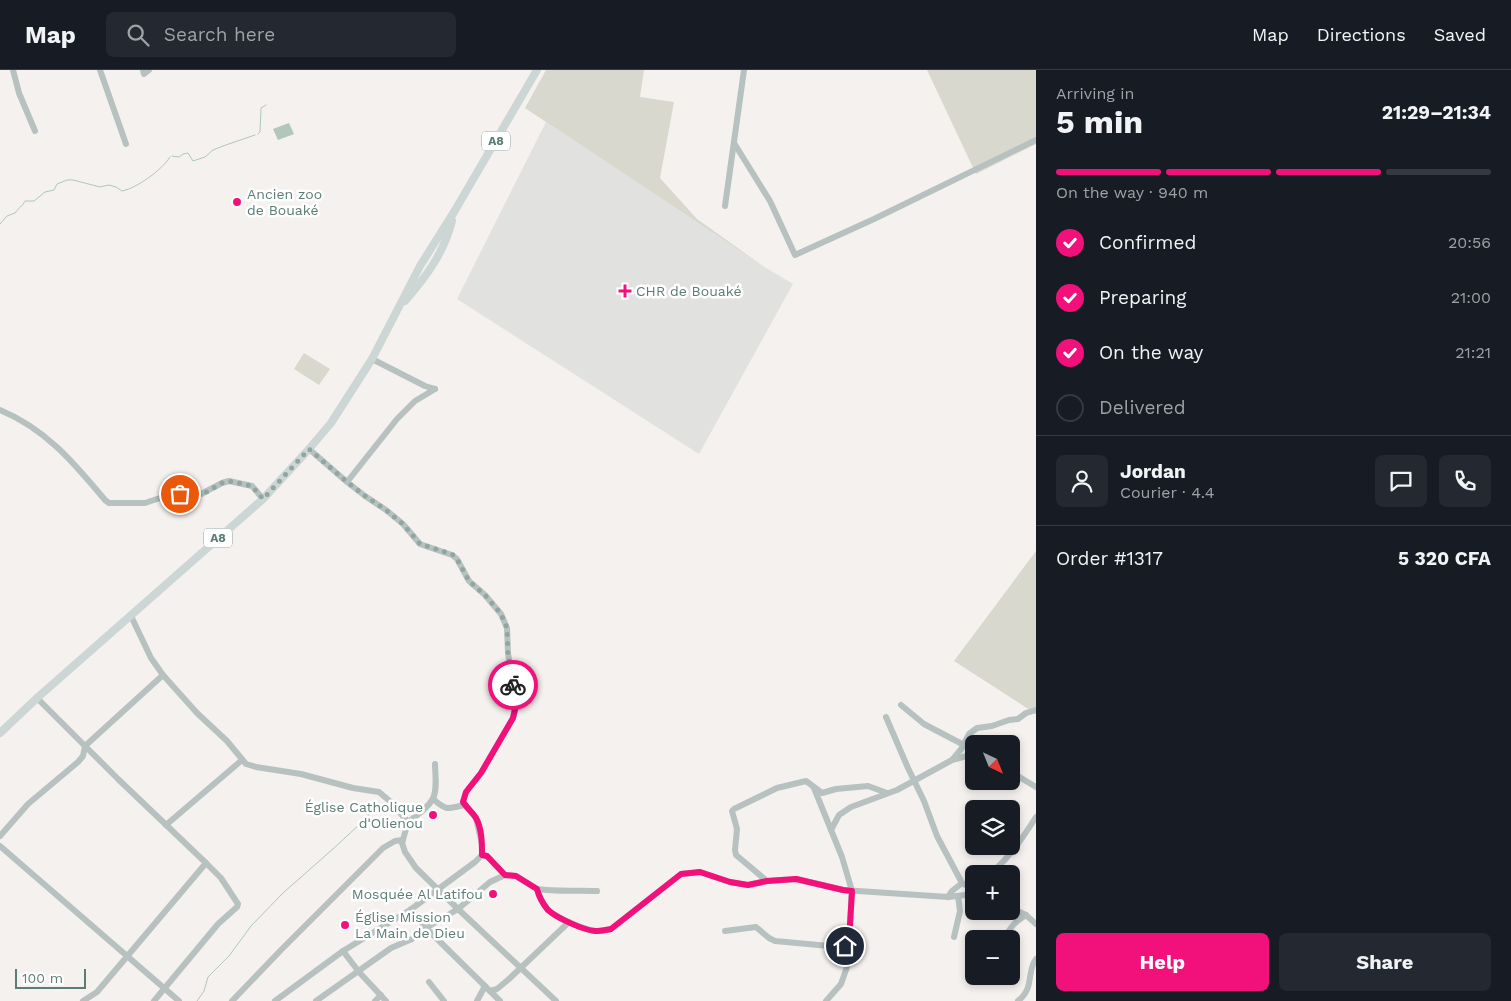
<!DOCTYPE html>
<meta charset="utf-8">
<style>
:root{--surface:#171b24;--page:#242831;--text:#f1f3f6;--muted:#9ea1a6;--line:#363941;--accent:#f2117b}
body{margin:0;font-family:"Work Sans",sans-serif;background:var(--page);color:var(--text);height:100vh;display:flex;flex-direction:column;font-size:19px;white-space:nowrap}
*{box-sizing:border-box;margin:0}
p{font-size:16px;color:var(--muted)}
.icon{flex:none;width:28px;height:28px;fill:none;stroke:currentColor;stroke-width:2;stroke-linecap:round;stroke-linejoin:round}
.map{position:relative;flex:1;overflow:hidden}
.drawer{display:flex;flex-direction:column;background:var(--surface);width:475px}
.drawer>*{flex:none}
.needle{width:32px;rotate:137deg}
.buttons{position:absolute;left:965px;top:665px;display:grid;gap:10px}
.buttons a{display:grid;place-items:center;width:55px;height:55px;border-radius:8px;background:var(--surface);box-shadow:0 2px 8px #0003;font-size:25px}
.scale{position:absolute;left:15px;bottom:12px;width:71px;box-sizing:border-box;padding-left:5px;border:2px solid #5c7d75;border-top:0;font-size:14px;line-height:18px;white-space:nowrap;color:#5c7d75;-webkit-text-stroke:4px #fff;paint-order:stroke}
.pin{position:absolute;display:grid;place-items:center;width:42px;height:42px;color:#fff;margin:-21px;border:2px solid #fff;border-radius:50%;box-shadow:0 1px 5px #0007}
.courier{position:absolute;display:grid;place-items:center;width:50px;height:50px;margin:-25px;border:4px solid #f2117b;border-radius:50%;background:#fff;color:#222;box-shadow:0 1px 6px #0007}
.head em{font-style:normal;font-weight:700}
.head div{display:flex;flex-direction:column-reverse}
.head{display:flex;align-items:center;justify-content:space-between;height:85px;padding:0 20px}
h1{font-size:32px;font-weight:700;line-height:38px}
.bar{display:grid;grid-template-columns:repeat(4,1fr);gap:8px 5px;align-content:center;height:60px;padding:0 20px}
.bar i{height:6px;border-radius:4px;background:var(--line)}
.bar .active{background:var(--accent)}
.bar p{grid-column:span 4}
.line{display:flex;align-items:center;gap:12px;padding:0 20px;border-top:1px solid var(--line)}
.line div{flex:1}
.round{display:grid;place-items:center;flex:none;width:52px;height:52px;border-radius:8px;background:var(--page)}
ol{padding:0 20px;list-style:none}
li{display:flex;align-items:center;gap:15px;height:55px}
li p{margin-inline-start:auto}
li .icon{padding:5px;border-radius:50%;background:var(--accent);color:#fff;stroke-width:4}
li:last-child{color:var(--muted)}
li i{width:28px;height:28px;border:2px solid var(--line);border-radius:50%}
.primary-button{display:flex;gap:10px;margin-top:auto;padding:10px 20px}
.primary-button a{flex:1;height:58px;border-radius:8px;background:var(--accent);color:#fff;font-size:20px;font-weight:700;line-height:58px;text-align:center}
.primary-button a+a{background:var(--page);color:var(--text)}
header{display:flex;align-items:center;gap:30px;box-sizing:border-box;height:70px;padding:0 25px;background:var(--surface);border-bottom:1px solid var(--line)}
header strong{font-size:24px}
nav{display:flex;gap:28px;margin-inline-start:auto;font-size:18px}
.search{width:350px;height:45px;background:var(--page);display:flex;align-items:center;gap:12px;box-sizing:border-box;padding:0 18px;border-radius:8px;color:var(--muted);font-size:19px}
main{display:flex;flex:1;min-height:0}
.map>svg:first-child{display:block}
.built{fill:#e1e2e0}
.green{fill:#d9d8ce}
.water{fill:#b1c6bc}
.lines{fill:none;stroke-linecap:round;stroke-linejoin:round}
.stream{stroke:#b1c6bc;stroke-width:1}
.minor{stroke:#b7c1bf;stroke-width:6}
.major{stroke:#ccd6d4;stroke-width:8}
.done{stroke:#91a6a0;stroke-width:5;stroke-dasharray:0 9}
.route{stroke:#f2117b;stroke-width:6}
.poi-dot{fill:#f2117b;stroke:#fff;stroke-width:2}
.labels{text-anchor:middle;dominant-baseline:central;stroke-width:5;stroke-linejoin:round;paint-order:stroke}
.shield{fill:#fff;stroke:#8da49e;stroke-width:1}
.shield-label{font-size:12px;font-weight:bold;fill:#5c7d75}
.poi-label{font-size:14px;fill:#5c7d75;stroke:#fff;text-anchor:start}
</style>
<header>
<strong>Map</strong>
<div class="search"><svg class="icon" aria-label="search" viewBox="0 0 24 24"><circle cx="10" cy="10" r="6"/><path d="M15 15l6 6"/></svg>Search here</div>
<nav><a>Map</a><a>Directions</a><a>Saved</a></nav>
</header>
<main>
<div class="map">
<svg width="1036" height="931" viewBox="0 0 1036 931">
<rect width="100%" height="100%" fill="#f4f1ef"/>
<polygon class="built" points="546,52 763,196 793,214 699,384 457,229"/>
<g class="green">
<polygon points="546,0 644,0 640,27 674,32 660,108 697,149 763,196 525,38"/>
<polygon points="927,0 1036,0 1036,74 976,104"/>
<polygon points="304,283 330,299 319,315 294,299"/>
<polygon points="1036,481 1036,644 954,591"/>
</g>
<polygon class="water" points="289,53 294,64 278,70 273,59"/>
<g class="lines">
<g class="stream">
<polyline points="258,64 260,62 261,38 266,35"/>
<polyline points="172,86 179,87 183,84 188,83 193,91 205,87 213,80 223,76 255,65"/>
<path d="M0,154L7,146L15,143C18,138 23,136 25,131H34L45,122L54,120L57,114L67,110H73L100,117L109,115L116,117L122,121C137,118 162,100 170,87"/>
<polyline points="197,931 204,921 208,907 229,886 251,856 283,823 334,778 361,753 380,733"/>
</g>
<g class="minor">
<polyline points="13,0 19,23 35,61"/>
<polyline points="100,0 126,74"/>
<polyline points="143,0 144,4 149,0"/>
<polyline points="734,73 770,131 795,185 874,149 1036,70"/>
<polyline points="725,136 744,0"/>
<polyline points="372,289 425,316 435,319"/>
<path d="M0,340C46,359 74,393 105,430L109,433H145L172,424H201L222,413L229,411L252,416L263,429"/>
<polyline points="347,412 397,349 415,331 435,319"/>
<polyline points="131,546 151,588 163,605 197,643 227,671 246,694 256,697 301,704 353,718 379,722 392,733 408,752 402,773 405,782 416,798 458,839 556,931"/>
<polyline points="37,628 118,709 206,793 221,808 238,834 237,837 218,854 154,931"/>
<polyline points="901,635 924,654 964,675"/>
<polyline points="886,647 908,698 924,731 937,766 962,813 974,820"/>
<polyline points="953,689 962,678 969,664 977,658 992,656 1009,650 1018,649 1026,643 1036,640"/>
<polyline points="1011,702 1036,717"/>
<path d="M433,729C447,741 447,739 464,735"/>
<path d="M408,752C416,746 427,739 432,730C438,721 435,704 435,694"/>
<polyline points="166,755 242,690"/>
<polyline points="831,760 839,745 851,737 897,720 952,690 974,684"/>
<polyline points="0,766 28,734 78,692 83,686 85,676 163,605"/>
<polyline points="0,776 179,931"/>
<polyline points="482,785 487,786 505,805"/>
<path d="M992,804C997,796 1003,793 1008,786C1019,774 1027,761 1036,747"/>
<polyline points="767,811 736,785 735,780 737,759 732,741 734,739 777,718 806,711 822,723 836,719 868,716 887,723"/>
<path d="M537,819C557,822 577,820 597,821"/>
<polyline points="948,827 952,821 962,813"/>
<polyline points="1011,838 1026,845 1036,854"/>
<polyline points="410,840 426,858 500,931"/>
<polyline points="725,861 756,857 769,868 775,871 840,877 845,876 849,871 852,821 842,787 814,718"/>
<polyline points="954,867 960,841 958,826"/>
<path d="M1004,869C1010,858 1015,851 1026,845"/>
<polyline points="343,881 359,902 386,931"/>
<polyline points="429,912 444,931"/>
<polyline points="490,921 497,919 509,909 569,852"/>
<polyline points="83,931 97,922 206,793"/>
<polyline points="232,931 280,881 383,778 395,771 403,770"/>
<polyline points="275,931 343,881 410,840 475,792 482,785 482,774 476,748 463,732 466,722 481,703 513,648 516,635 508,583 507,558 501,544 485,525 469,511 457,489 452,485 420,474 403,454 386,440 365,426 347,412 309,379"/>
<path d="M316,931L391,878L412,869L426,858L458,839L490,812L505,805L516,806L537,819C539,827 543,834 548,840C557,848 583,859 595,861C600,861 605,860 611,859L681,804L700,802L730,812L748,815L767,811L797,809L843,820L948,827L974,824"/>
<polyline points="375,931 381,925"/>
<polyline points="477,931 485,916"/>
<polyline points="826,931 841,914 847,897 849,871"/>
<path d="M1018,931C1035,918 1026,902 1036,889"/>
</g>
<g class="major">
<path d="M405,231C427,206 444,182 452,151"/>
<polyline points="0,663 37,628 263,429 309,379 331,353 372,289 420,196 454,142 537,0"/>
</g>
</g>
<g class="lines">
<polyline class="done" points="180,424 203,424 222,413 229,411 252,416 263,429 309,379 347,412 365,426 386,440 403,454 420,474 452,484 457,489 469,511 485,525 501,544 507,558 508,584 513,615"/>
<path class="route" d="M513,615L516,635L513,648L481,703L466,722L463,732C467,738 473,743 476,748C482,759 482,773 482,785L487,786L505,805L516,806L537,819C539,827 543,834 548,840C557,848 583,860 595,861C600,861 605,860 611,859L681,804L700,802L730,812L748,815L767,811L796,809L843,820L852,821L849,871L845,876"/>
</g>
<g class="poi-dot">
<circle cx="237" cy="132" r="5"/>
<path d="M622.5 213.5h5v5h5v5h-5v5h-5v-5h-5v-5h5z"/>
<circle cx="433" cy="745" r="5"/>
<circle cx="493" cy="824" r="5"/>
<circle cx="345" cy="855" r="5"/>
</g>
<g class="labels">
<g class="shield">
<rect x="482" y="61.5" width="28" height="19" rx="4"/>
<rect x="204" y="458.5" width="28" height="19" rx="4"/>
</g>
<g class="shield-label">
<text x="496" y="71">A8</text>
<text x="218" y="468">A8</text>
</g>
<g class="poi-label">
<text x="247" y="124">Ancien zoo<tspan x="247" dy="16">de Bouaké</tspan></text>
<text x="636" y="221">CHR de Bouaké</text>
<text x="423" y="737" text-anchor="end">Église Catholique<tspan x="423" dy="16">d'Olienou</tspan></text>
<text x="483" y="824" text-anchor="end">Mosquée Al Latifou</text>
<text x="355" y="847">Église Mission<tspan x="355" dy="16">La Main de Dieu</tspan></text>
</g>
</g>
</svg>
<div class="buttons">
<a><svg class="needle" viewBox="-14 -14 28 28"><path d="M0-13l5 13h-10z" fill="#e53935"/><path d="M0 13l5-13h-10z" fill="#9ea1a6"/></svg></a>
<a><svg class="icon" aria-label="layers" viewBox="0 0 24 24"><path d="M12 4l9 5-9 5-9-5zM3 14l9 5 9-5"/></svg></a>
<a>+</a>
<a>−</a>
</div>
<div class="scale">100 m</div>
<div class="pin" style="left:180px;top:424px;background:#ea580c"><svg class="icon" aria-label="bag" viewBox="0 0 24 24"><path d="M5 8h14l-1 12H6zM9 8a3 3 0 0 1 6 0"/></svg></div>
<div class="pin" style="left:845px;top:876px;background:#1f2937"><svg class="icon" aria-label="home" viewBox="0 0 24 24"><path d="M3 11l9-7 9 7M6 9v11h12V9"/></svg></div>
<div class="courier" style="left:513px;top:615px"><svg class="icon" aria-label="bike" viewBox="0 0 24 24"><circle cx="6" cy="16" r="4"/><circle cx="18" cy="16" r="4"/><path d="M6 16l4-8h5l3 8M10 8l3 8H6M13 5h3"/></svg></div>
</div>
<section class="drawer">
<div class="head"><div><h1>5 min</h1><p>Arriving in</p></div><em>21:29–21:34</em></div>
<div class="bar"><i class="active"></i><i class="active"></i><i class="active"></i><i></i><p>On the way · 940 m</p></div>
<ol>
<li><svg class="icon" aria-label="check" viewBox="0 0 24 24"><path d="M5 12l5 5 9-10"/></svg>Confirmed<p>20:56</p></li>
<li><svg class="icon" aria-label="check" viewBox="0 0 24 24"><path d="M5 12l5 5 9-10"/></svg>Preparing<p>21:00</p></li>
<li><svg class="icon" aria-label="check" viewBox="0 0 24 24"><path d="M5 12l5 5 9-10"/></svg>On the way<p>21:21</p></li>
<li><i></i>Delivered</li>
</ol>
<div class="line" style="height:90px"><a class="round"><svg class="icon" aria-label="person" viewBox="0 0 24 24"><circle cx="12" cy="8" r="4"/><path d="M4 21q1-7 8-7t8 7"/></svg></a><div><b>Jordan</b><p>Courier · 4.4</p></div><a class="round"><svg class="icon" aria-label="chat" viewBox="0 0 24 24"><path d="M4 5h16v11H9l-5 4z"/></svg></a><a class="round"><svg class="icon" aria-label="phone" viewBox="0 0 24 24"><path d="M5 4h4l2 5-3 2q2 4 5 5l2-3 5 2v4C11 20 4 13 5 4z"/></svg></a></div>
<div class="line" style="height:65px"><div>Order #1317</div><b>5 320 CFA</b></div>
<div class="primary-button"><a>Help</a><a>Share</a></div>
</section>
</main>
